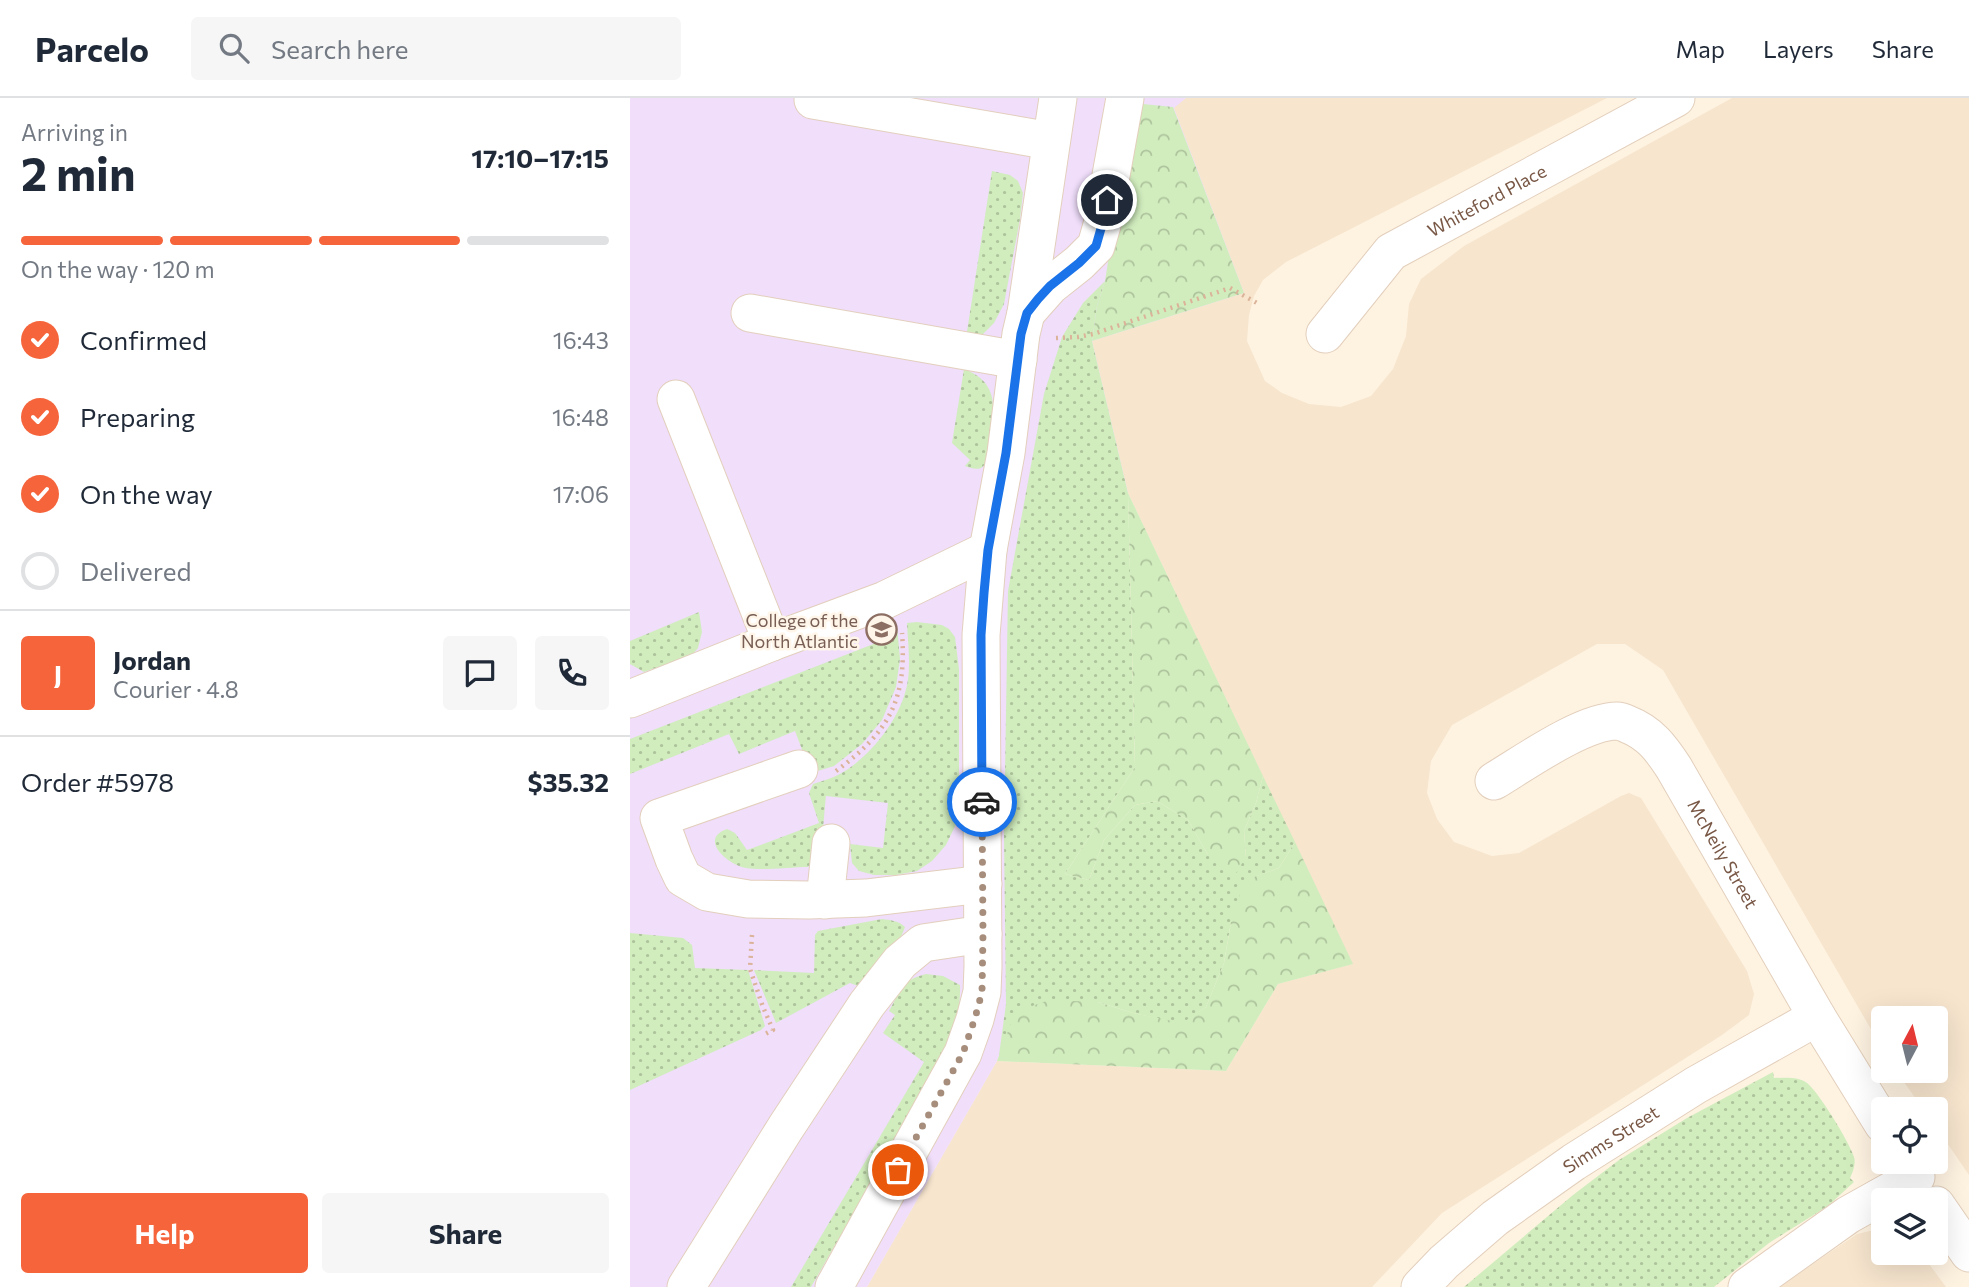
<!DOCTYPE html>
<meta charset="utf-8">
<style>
:root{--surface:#fff;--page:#f6f6f7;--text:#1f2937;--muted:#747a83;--line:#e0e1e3;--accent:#f5643a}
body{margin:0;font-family:Commissioner,sans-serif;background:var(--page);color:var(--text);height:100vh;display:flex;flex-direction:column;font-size:26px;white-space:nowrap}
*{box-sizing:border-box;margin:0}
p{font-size:23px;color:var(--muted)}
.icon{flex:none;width:38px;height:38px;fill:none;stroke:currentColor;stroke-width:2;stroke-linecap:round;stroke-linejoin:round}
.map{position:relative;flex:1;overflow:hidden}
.sheet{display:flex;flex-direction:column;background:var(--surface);width:630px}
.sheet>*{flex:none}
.needle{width:46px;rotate:7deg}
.tools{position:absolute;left:1241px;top:908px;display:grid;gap:14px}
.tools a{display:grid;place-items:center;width:77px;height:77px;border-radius:7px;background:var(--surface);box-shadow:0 7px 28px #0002;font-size:35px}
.pin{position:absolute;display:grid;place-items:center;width:60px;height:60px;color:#fff;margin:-30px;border:4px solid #fff;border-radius:50%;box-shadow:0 2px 7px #0007}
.courier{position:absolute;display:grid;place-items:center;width:70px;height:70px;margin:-35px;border:5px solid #1a73e8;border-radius:50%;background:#fff;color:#222;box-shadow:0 2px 9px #0007}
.head em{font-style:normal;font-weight:700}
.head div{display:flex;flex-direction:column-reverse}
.head{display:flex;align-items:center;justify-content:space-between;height:119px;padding:0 21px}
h1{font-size:46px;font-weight:700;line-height:52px}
.bar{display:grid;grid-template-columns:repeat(4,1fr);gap:10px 7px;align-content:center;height:84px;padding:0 21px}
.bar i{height:9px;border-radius:5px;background:var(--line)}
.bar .current{background:var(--accent)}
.bar p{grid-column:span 4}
.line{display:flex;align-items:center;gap:18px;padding:0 21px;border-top:2px solid var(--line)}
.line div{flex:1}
.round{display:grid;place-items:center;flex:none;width:74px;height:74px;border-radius:7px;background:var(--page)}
ol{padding:0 21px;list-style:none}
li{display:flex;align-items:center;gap:21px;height:77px}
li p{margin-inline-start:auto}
li .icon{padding:7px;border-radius:50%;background:var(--accent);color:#fff;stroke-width:4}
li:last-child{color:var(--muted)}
li i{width:38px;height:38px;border:4px solid var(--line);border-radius:50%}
.action{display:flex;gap:14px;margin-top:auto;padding:14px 21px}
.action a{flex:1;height:80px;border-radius:7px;background:var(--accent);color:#fff;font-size:28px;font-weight:700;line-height:80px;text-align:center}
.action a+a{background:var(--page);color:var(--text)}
header{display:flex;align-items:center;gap:42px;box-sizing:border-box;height:98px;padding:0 35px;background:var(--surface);border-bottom:2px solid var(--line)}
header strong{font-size:33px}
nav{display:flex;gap:38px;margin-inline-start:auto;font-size:24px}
.search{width:490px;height:63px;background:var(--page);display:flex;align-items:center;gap:18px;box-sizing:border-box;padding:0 24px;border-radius:7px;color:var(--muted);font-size:26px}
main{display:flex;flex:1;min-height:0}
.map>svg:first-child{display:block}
.residential{fill:#f7e5ce}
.education{fill:#f0defb}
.grass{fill:url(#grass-dots)}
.forest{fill:url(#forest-crowns)}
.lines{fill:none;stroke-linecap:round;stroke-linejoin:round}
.minor-casing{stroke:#e3cfbc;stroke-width:39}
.path{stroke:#dbb399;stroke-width:4.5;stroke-dasharray:2 5;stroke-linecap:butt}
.minor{stroke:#fff;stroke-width:37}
.done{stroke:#a78e7c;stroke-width:7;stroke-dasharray:0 12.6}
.route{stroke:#1a73e8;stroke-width:9}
.labels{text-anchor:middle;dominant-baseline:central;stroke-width:5;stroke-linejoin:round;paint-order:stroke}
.street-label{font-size:18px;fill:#785745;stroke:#fff6e9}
.education-label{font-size:18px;fill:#785e54;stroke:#fff6e9;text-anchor:end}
</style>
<header>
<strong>Parcelo</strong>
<div class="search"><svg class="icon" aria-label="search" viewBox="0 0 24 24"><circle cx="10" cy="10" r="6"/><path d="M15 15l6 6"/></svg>Search here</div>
<nav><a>Map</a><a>Layers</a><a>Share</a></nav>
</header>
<main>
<section class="sheet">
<div class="head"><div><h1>2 min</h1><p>Arriving in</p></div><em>17:10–17:15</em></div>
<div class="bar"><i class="current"></i><i class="current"></i><i class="current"></i><i></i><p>On the way · 120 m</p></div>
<ol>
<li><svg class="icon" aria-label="check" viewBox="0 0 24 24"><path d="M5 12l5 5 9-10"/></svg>Confirmed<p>16:43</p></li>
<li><svg class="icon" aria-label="check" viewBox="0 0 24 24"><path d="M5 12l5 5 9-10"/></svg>Preparing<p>16:48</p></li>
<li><svg class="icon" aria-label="check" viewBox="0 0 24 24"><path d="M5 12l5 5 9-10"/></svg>On the way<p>17:06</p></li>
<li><i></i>Delivered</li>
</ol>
<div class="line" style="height:126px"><b class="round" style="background:var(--accent);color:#fff">J</b><div><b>Jordan</b><p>Courier · 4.8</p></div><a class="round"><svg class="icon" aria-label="chat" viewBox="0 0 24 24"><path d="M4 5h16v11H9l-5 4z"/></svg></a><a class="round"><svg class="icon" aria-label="phone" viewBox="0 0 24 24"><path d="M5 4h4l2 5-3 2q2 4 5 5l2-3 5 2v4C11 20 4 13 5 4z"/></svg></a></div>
<div class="line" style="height:91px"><div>Order #5978</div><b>$35.32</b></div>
<div class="action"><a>Help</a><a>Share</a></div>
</section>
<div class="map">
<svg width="1339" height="1189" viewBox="0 0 1339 1189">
<defs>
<pattern id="grass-dots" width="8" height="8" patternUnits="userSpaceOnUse" patternTransform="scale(1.75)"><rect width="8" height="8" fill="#d1edbe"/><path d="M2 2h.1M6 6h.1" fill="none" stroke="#aec39c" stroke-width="1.8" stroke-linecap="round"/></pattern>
<pattern id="forest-crowns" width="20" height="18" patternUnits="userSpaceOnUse" patternTransform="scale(1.75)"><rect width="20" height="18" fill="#d1edbe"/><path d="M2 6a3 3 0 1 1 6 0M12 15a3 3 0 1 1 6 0" fill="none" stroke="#aec39c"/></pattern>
</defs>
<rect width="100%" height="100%" fill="#fef3e1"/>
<g class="residential">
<polygon points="556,0 977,0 656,164 633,182 624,198 619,217 617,243 635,283 652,295 679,306 711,309 741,298 763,271 776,238 779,206 791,181 834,148 1102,0 1339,0 1339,1077 1306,1029 1306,1012 1293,1011 1266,973 1306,973 1306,920 1253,920 1253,952 1033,572 995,546 967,546 822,627 801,663 797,695 807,721 824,744 862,758 889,755 991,698 999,695 1011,700 1117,873 1124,896 1119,917 1092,937 812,1115 742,1189 237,1189 367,963 596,973 648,886 722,866 498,395 462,243 614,195 543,9"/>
<polygon points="1253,1130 1253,1155 1291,1155 1316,1189 1149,1189 1227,1136"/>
</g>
<polygon class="education" points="0,0 556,0 544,10 614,195 462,243 498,395 435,776 367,963 237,1189 0,1189"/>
<g class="grass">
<polygon points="362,73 380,77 388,83 393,95 390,121 374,206 364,225 353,236 336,240"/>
<polygon points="475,183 467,208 462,243 498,395 505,669 435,776 459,782 474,742 505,707 527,703 558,722 578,757 616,759 614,733 626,705 633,678 665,744 649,770 627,778 601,824 594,865 576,909 552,926 503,915 468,904 369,957 376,906 374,739 378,493 414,296 432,239 453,205"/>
<path d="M334,271C347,276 357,283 361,296C366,310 365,364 351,370C346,372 340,370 335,368L340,362L322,345Z"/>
<polygon points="69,514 72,534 68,550 62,557 14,574 0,566 0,543"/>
<path d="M287,524L312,527L319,531L325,539L329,571V720L316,747L302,763L287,773L266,777H244L229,773L222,765L220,746L253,750L258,705L196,698C193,721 195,751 178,769C161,769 131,773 116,770C98,767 68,741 97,731L105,735L117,752L189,725L179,695L183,686C191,683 200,681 208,677C237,662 266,626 275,595C282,573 278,548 277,525Z"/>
<polygon points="267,528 270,561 266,589 252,622 232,646 204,668 181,675 165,633 109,656 99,636 0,676 0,641 246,545 258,530"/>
<path d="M252,821C261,822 269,823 275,829L271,839L228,888L220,885L146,925L124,872L184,875L185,837L188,833Z"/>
<polygon points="0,835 53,840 62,847 65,870 118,872 135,928 131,932 0,992"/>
<path d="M296,876L313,878L330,887C331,912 324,933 315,956L181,1189H161L294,964L253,935L265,917L259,913C271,892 272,882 296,876Z"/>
<path d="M1143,974L1144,980C1154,980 1168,978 1177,985C1188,993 1220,1045 1224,1059C1226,1066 1223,1074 1220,1080L1224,1084L1198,1108L1139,1145L1084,1189H834L943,1097L989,1062L1057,1020Z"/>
</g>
<g class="forest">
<polygon points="503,5 543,9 614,195 462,243 467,208 475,183"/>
<polygon points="498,395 633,678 626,705 614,733 616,759 603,780 578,757 558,722 527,703 505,707 474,742 459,782 435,776 505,669"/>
<polygon points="665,744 723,866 648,886 596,973 367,963 385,914 419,902 468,904 503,915 552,925 576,909 594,865 601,824 611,793 626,778 649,770"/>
</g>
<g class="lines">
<defs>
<g id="minor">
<polyline points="183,2 421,43"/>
<polyline points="120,215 388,262"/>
<polyline points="396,215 420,188 449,165 466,148 472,127 495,0"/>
<path id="s1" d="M695,236L761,154L1046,0"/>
<polyline points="46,301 142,544"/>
<polyline points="0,601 142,544 255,502 358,452"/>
<polyline points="169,671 29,720 44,761 53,780 77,794 118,801 179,802 236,800 353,786"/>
<path id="s2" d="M864,683C894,665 953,623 987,623C990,623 995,625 997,626C1020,635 1031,650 1044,670L1187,919L1253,1026"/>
<polyline points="195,802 201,745"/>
<polyline points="1306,1107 1339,1155"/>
<polyline points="56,1189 156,1029 237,906 270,864 293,845 353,836"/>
<polyline points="204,1189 333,955 345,921 352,894 353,868 351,537 358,452 376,355 391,236 396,215 428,0"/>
<path id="s3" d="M790,1189L814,1164L865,1120L944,1064L1066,987L1187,919"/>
<polyline points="1117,1189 1218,1117 1286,1079"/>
</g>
</defs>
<use href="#minor" class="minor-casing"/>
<g class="path">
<polyline points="426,240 448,239 463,236 600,190 627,205"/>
<path d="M206,673C259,634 277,602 272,535"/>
<polyline points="122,837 120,871 133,909 143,932 133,937"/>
</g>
<use href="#minor" class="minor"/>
</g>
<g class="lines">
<polyline class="done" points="268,1072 333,955 345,920 352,894 353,836 352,704"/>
<polyline class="route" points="352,704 351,537 354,495 358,452 376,355 391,236 397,215 408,201 420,188 449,165 466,148 472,127 477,102"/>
</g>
<defs>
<symbol id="university-ring" viewBox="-11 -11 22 22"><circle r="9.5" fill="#fff6e9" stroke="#8d6e63" stroke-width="1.5"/><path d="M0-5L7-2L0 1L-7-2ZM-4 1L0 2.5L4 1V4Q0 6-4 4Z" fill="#8d6e63"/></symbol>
</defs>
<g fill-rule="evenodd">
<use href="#university-ring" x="234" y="514" width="35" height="35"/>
</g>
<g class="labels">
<g class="street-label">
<text stroke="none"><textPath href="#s1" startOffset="214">Whiteford Place</textPath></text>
<text stroke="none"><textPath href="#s2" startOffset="313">McNeily Street</textPath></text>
<text stroke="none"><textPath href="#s3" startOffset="242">Simms Street</textPath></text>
</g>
<g class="education-label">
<text x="228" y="522">College of the<tspan x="228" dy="21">North Atlantic</tspan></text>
</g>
</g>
</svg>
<div class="tools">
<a><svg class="needle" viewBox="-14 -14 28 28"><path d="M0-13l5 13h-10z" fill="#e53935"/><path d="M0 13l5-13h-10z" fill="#747a83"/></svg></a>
<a><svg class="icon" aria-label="locate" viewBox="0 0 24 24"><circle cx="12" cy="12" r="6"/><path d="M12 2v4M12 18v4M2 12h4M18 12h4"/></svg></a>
<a><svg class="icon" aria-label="layers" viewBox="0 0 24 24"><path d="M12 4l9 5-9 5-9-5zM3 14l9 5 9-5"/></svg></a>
</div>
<div class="pin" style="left:268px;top:1072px;background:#ea580c"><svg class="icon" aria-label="bag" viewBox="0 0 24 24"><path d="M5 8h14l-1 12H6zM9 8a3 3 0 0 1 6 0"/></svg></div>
<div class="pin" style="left:477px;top:102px;background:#1f2937"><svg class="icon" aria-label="home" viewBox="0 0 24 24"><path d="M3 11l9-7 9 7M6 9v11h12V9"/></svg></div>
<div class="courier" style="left:352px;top:704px"><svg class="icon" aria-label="car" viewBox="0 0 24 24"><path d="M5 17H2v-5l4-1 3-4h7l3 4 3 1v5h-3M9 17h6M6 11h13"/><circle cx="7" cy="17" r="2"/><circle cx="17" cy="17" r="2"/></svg></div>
</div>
</main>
